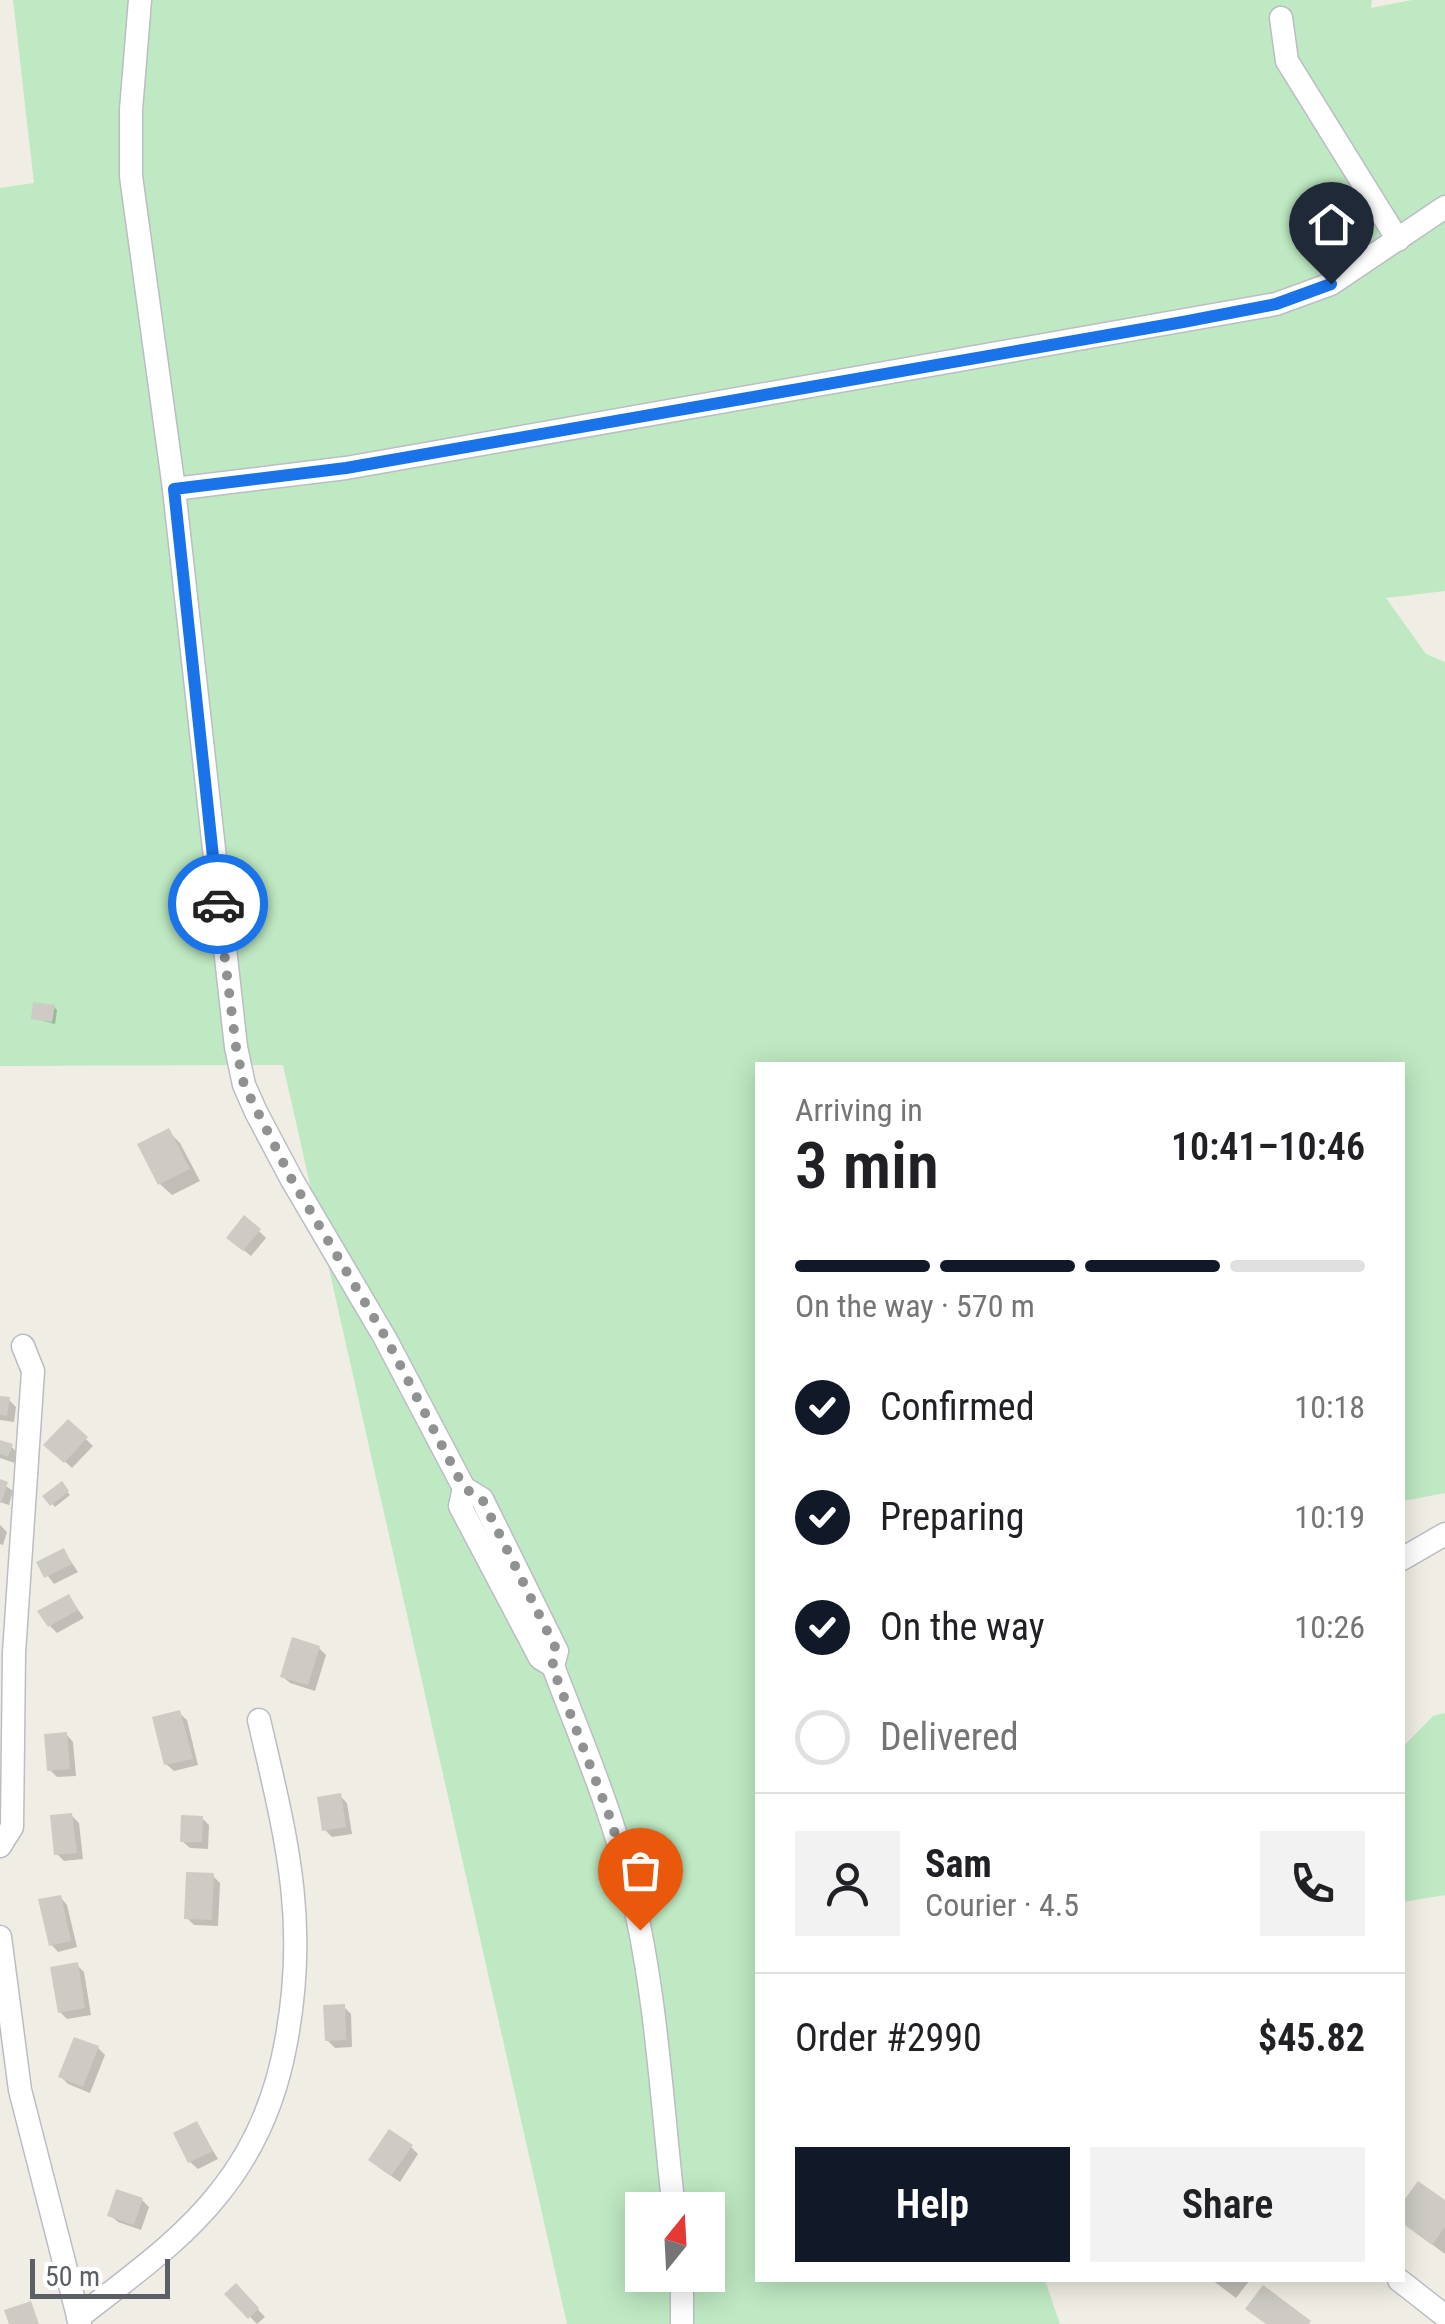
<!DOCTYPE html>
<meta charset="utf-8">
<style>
:root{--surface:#fff;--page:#f2f2f2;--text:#202124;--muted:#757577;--line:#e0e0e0;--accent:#111827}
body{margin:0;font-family:"Roboto Condensed",sans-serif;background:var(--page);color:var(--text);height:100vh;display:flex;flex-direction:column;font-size:38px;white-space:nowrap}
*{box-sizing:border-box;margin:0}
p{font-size:32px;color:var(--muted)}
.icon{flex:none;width:55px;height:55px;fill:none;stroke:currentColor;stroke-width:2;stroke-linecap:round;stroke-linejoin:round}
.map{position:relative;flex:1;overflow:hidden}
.drawer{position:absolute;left:755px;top:1062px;width:650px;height:1220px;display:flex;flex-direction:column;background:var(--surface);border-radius:0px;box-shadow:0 5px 25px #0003}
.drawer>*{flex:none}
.needle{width:65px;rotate:18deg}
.buttons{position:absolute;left:625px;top:2192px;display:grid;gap:20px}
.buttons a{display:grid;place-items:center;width:100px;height:100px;border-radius:0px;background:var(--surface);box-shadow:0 5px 25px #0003;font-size:50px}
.scale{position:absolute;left:30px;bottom:25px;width:140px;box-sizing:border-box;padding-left:10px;border:5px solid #5c5f66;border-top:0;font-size:28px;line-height:35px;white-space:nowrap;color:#5c5f66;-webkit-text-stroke:8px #fff;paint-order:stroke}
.pin{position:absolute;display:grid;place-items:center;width:85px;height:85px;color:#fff;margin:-102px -42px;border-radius:50% 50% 50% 0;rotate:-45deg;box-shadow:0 0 10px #0007}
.pin .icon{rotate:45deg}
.courier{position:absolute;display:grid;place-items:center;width:100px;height:100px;margin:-50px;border:8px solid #1a73e8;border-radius:50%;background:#fff;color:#222;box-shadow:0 2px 12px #0007}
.headline em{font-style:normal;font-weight:600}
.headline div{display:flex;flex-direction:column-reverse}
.headline{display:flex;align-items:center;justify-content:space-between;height:170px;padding:0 40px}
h1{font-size:65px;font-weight:600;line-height:75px}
.bar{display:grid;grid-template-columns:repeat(4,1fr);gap:15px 10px;align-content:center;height:120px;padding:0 40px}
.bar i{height:12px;border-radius:8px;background:var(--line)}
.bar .current{background:var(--accent)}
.bar p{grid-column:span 4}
.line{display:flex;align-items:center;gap:25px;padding:0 40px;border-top:2px solid var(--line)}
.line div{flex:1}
.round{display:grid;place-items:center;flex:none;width:105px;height:105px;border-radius:0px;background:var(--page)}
ol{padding:0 40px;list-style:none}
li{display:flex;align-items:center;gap:30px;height:110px}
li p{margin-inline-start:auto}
li .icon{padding:10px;border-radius:50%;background:var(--accent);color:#fff;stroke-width:4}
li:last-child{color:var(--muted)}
li i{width:55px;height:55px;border:5px solid var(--line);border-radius:50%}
.button{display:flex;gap:20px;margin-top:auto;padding:20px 40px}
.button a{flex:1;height:115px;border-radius:0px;background:var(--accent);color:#fff;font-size:40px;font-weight:600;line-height:115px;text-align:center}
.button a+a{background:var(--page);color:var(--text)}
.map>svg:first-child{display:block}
.green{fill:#bee9c2;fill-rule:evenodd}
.shadow{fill:#0003}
.building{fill:#cdcbc3}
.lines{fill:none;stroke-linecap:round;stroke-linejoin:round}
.minor-casing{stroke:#bbbdc4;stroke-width:25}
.minor{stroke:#fff;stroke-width:22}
.done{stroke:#909192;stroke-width:10;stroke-dasharray:0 18}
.route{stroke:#1a73e8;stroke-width:12}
</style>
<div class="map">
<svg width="1445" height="2324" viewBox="0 0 1445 2324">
<rect width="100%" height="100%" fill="#f0eee4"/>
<g class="green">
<path d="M13,0H1372L1371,8L1412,0H1445V591L1386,598L1426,654L1445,662V1493L1403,1501L1402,1065H758V2280H1045L1060,2324H567L283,1065L0,1066V188L34,183ZM642,2210H708V2275H642Z"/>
<polygon points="1445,1713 1445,1895 1403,1902 1403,1747 1433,1716"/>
</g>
<g class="shadow">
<polygon points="54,1007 57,1010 55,1024 33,1018"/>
<polygon points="168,1131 180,1143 200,1181 172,1195 160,1184"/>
<polygon points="259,1231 266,1238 251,1256 236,1244"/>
<polygon points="0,1398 9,1400 16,1407 14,1422 0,1420"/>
<polygon points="68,1422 93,1446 72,1468 47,1445"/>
<polygon points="0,1443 11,1446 18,1454 15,1463 0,1458"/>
<polygon points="0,1482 13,1491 9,1505 0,1502"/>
<polygon points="61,1485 70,1495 55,1507 46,1497"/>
<polygon points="0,1525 7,1532 3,1545 0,1544"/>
<polygon points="64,1551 78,1572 54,1584 39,1564"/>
<polygon points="69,1597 84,1618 57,1633 50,1626"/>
<polygon points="319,1648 326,1655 315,1691 290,1683 282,1676"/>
<polygon points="179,1713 187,1720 198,1765 174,1771 166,1764"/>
<polygon points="66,1734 73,1742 76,1776 57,1777 50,1770"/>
<polygon points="340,1796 347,1803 352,1834 332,1837 325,1830"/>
<polygon points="71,1815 79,1823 83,1859 64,1861 57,1854"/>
<polygon points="202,1818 209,1825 208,1849 190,1848 182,1841"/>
<polygon points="212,1875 220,1883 218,1926 194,1925 187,1918"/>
<polygon points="60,1897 67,1905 77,1947 58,1952 51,1944"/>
<polygon points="77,1965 84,1972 91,2015 67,2019 60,2012"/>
<polygon points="344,2007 351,2014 352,2047 335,2048 327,2040"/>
<polygon points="98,2048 105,2055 90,2093 68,2084 61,2077"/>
<polygon points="197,2124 218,2159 198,2169 190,2162"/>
<polygon points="411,2147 418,2154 400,2182 378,2167"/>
<polygon points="142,2200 149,2207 141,2230 118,2222 110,2215"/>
<polygon points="1445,2203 1445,2254 1402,2222"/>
<polygon points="1212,2280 1250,2280 1236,2298"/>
<polygon points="236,2286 265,2317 257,2324 228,2294"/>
</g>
<g class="building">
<polygon points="33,1002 55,1005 52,1022 31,1019"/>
<polygon points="169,1128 190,1169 158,1185 137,1144"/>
<polygon points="244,1215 261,1229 243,1251 226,1238"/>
<polygon points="0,1396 10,1397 7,1416 0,1415"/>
<polygon points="68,1419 88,1437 64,1463 43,1445"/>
<polygon points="0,1440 13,1444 8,1457 0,1454"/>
<polygon points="0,1479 8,1482 1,1503 0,1503"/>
<polygon points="62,1481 69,1491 50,1506 42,1496"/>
<polygon points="64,1548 72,1564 44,1578 36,1562"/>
<polygon points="69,1594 78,1610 48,1627 37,1611"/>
<polygon points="292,1637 320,1646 308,1685 280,1677"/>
<polygon points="180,1710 193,1759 164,1765 152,1717"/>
<polygon points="67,1732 70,1769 47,1771 44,1734"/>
<polygon points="341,1793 346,1827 322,1831 317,1797"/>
<polygon points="72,1813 77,1853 54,1855 50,1815"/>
<polygon points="181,1815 203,1816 202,1842 180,1842"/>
<polygon points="186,1872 214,1873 212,1920 184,1919"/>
<polygon points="61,1895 71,1941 49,1946 38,1899"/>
<polygon points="78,1962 85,2008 58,2013 50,1967"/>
<polygon points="345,2004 346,2040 325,2041 323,2005"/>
<polygon points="74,2037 99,2046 83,2087 58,2077"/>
<polygon points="197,2121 213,2151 188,2163 173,2133"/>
<polygon points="389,2129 413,2145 391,2176 368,2160"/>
<polygon points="1418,2181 1445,2200 1445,2227 1432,2245 1402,2223 1402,2203"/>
<polygon points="116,2189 143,2198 134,2225 107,2216"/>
<polygon points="236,2283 259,2308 248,2319 224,2294"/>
<polygon points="1263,2285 1311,2321 1309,2324 1266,2324 1245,2309"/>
<polygon points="31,2301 39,2324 9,2324 4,2310"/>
</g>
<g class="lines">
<defs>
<g id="minor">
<polyline points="140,0 131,110 131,176 174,489 236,1047 244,1085 256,1112 292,1180 385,1338 464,1488 482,1499 557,1651 553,1666"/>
<polyline points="1281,18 1287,61 1398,240"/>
<polyline points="174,489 346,468 1276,304 1331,284 1445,207"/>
<path d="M464,1488L460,1506L540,1658L553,1666C582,1742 615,1818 633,1898C657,1999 662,2107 674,2210"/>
<polyline points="1402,1559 1445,1534"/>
<polyline points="0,1846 12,1827 14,1653 33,1371 23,1346"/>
<polyline points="0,1937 20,2090 80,2324"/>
<polyline points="682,2275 682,2324"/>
<polyline points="1399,2280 1445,2316"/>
<path d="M78,2318C127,2279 181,2242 220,2192C256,2147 276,2098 286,2042C309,1920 286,1837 259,1720"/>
</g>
</defs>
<use href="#minor" class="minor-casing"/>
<use href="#minor" class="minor"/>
</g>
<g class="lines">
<polyline class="done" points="218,904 236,1047 244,1085 292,1180 386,1338 464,1488 482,1499 557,1651 552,1666 612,1823 640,1930"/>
<polyline class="route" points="218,904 174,489 346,468 1183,322 1276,304 1331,284"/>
</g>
</svg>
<div class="buttons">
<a><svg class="needle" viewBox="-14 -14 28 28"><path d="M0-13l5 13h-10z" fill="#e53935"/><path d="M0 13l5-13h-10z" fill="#757577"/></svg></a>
</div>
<div class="scale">50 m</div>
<div class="pin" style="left:640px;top:1930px;background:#ea580c"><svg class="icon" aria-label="bag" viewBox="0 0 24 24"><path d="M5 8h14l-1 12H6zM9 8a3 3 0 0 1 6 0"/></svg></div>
<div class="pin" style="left:1331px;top:284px;background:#1f2937"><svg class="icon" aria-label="home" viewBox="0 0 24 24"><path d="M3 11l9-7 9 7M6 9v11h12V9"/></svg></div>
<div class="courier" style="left:218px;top:904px"><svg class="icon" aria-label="car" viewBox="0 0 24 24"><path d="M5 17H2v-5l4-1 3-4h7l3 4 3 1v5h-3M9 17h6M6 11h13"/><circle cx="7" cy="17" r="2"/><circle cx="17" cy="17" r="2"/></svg></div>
<section class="drawer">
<div class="headline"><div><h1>3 min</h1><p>Arriving in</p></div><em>10:41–10:46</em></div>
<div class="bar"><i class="current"></i><i class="current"></i><i class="current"></i><i></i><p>On the way · 570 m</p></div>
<ol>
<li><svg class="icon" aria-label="check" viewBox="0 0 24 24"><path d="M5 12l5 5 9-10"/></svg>Confirmed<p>10:18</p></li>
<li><svg class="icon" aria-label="check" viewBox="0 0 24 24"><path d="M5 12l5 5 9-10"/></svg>Preparing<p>10:19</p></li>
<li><svg class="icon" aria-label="check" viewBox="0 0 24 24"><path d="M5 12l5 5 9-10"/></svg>On the way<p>10:26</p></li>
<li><i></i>Delivered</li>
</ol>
<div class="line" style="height:180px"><a class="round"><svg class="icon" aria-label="person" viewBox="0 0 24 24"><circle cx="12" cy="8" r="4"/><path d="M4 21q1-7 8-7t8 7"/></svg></a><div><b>Sam</b><p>Courier · 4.5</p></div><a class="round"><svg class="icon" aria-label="phone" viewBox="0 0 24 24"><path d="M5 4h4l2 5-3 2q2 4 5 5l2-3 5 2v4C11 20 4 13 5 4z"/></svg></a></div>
<div class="line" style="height:130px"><div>Order #2990</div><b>$45.82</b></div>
<div class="button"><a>Help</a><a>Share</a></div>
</section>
</div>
